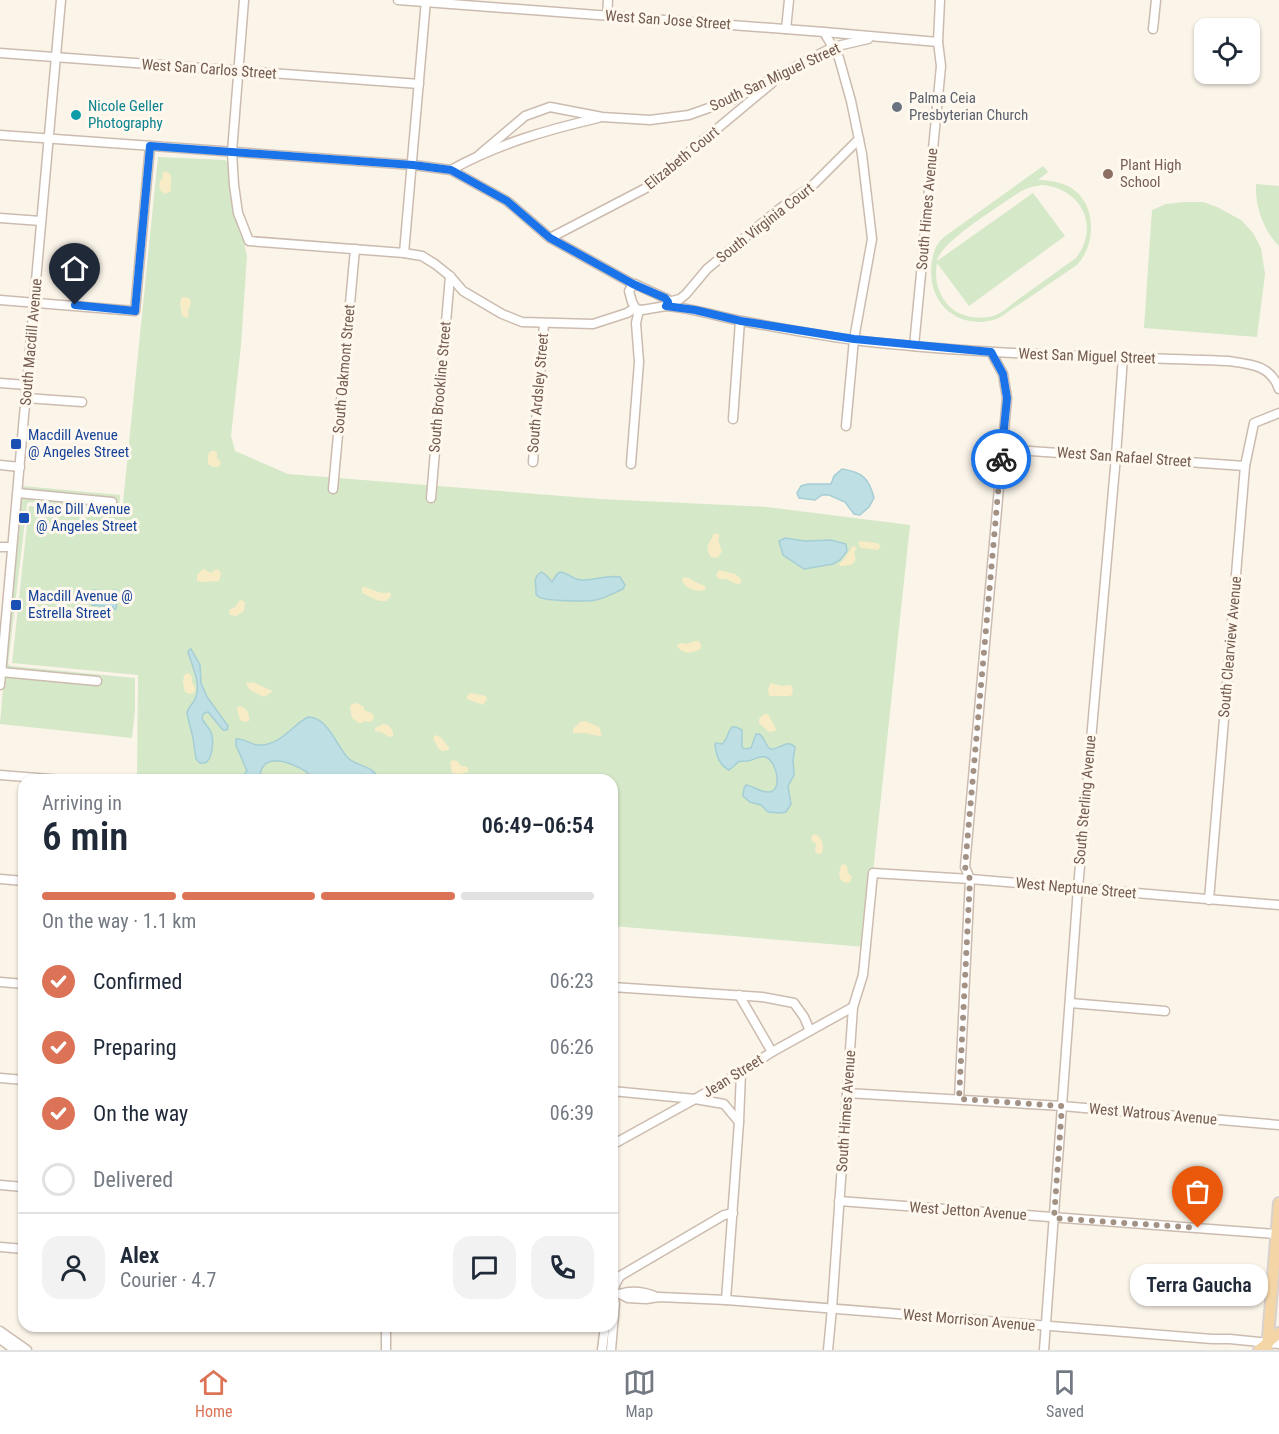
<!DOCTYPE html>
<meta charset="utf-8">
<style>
:root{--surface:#fff;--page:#f2f2f3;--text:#1f2937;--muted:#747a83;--line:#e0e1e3;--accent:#dc7357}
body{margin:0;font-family:"Roboto Condensed",sans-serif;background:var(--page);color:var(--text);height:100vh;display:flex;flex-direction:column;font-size:22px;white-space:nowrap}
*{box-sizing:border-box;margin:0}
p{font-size:20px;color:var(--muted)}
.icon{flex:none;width:33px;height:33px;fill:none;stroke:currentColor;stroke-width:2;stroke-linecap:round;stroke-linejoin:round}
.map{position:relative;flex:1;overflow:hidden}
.sheet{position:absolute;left:18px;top:774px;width:600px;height:558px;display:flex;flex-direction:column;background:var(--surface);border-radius:18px;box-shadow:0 2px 4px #0004}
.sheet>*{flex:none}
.fabs{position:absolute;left:1194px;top:18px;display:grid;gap:12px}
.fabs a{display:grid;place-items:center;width:66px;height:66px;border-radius:12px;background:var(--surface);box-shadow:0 2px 4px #0004;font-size:30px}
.pin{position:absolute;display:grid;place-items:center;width:51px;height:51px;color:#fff;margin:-62px -26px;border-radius:50% 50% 50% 0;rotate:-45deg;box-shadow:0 0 6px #0007}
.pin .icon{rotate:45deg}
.courier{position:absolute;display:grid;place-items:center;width:60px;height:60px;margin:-30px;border:4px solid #1a73e8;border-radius:50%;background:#fff;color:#222;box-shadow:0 2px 8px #0007}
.bubble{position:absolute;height:42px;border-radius:18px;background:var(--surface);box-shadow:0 2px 4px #0004;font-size:20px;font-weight:600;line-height:42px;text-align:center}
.summary em{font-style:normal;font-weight:600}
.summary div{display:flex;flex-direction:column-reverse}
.summary{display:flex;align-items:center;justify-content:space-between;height:102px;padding:0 24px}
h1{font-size:39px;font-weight:600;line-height:45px}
.bar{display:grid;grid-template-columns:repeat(4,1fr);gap:9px 6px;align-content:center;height:72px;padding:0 24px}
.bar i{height:8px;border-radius:4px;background:var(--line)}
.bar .active{background:var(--accent)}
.bar p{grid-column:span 4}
.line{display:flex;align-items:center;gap:15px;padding:0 24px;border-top:2px solid var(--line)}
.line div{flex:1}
.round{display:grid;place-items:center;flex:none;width:63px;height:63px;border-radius:18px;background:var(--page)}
ol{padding:0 24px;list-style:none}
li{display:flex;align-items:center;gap:18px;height:66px}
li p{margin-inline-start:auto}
li .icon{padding:6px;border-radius:50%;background:var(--accent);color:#fff;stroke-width:4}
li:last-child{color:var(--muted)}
li i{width:33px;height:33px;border:3px solid var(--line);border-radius:50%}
.tabs{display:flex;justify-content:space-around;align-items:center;height:84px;border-top:2px solid var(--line);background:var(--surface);font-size:16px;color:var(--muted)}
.tabs a{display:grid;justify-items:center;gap:3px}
.tabs .active{color:var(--accent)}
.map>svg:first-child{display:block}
.green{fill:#d5e8c8;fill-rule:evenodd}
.sand{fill:#f8ecc6}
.water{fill:#bedfe4;stroke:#a5ced5;stroke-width:1.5}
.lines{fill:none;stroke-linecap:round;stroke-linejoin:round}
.minor-casing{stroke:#ccbcaf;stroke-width:11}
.major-casing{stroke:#d8d1cd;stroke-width:14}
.minor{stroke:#fff;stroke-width:8}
.major{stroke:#f4d6a6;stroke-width:10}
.done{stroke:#a39184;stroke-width:6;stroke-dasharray:0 10.8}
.route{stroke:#1a73e8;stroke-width:8}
.worship-dot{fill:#6b7280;stroke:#fef8ef;stroke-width:2}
.culture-dot{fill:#0f9aa8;stroke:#fef8ef;stroke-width:2}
.education-dot{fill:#8d6e63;stroke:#fef8ef;stroke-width:2}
.transit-dot{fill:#1a4fb4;stroke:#fef8ef;stroke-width:2}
.labels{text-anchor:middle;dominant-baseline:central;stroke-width:6;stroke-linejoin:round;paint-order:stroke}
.street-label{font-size:15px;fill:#745b4e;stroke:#fef8ef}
.worship-label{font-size:15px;fill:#5b616d;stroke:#fef8ef;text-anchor:start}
.culture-label{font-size:15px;fill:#0d838f;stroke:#fef8ef;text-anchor:start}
.education-label{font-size:15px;fill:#785e54;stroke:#fef8ef;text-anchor:start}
.transit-label{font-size:15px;fill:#164399;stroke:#fef8ef;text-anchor:start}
</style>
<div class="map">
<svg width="1279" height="1350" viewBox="0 0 1279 1350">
<rect width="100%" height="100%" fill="#fbf4e9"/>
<g class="green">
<polygon points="158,157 225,160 232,166 233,192 247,256 241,345 231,436 235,451 288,474 600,499 767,507 910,525 865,947 612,926 612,780 137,780 138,675 12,663 29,506 122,512"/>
<path d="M1043,166L1048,172L1038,180C1068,180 1090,194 1091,226C1091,241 1087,254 1077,265L999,318C959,333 925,303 932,261C934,251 936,244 944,237ZM1042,185C1080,188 1101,225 1076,258C1057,271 1039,285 1020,298C1011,304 1003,313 993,316C978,320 960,317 949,306C938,294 934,279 937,263L969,306L1065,236L1033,193L937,261C940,242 1003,204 1021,191L1031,187Z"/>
<path d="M1256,184L1279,186V246C1263,230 1255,206 1256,184Z"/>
<polygon points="1184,202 1203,202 1217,207 1241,220 1253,233 1261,248 1265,274 1257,337 1144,328 1152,210 1166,204"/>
<polygon points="22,486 120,495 119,509 29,502 27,504 8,664 11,666 135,678 135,710 132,738 0,724 4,677 100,686 100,678 5,669 21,498 114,506 115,498 22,489"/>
</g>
<g class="sand">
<path d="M165,171C175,174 170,183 171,191L165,194C157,190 158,183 163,177L162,173Z"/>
<path d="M182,297L189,298C193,303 189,307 188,312L189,316L186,318L182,315L180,303Z"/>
<polygon points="211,451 214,451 217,452 217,458 221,462 219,467 213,467 208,464 208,455"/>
<path d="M714,533L720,535L718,540L722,551L719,556L716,558L711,557C703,545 711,543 714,533Z"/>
<polygon points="861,541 877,543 881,546 878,550 862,548 860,547 858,543"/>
<path d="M853,546L857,548L854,552C859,565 849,566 840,566L839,564L844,559Z"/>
<polygon points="203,569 211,573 216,569 220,571 221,574 219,581 204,582 197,581 197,575"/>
<polygon points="719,570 735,574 741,579 741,583 737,584 726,579 719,579 716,575"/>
<path d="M684,577C691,577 696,584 703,585L706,588L705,590C696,592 685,589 682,580Z"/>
<path d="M364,587C373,589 380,595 390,592L391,596L386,601H379L362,593V588Z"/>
<polygon points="241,600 245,602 244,611 236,616 230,615 229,610 235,607 239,601"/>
<path d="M695,641H698L701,644V648C694,654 681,655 677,645L681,643L687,644Z"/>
<polygon points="189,673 192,677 192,683 195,687 195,692 190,694 185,692 183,683 184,675"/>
<path d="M252,682C259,684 264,688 271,690L272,692L264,697L250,690L246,684L247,683Z"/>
<polygon points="771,683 782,686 791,685 793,690 792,695 789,696 769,696 768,689"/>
<polygon points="471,693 486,696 487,699 483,705 467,699 467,696"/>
<polygon points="357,703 364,707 364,710 373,714 374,717 371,722 364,721 362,723 359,723 352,718 350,707 352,704"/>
<path d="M239,706C247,708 250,714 249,721L245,722L240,720L237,709Z"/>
<polygon points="764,714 768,714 776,729 775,731 769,732 759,723 759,719"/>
<polygon points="585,721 599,727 602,735 599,736 585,733 573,733 573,729 580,722"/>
<path d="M383,724C389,724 394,730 393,736L389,737L381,732L375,731V728Z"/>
<polygon points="435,735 441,737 449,748 449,750 442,751 438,748 433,738"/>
<polygon points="453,760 457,761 461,766 465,766 468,768 468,772 459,774 452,773 450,762"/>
<path d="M815,834C823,838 825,847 821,854H818L815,852L816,844L812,841L811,838L813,835Z"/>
<path d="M844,864L847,866L848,873L852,877L850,882L847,883C838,881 838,874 841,866Z"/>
</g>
<g class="water">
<path d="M842,469C862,472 869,478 874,498L869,507L860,515L854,514L845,502L829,495H822L815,500L799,498L797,493L801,486L808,484H831L834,476Z"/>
<polygon points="785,538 805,541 831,540 846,544 847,551 840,560 833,564 804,569 783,555 779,541"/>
<path d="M541,572L545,574L552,582L557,574L560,572C569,573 573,580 582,580C596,581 607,574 620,577L625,585L623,589C614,593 605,598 596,600C589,602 544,601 539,597C535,594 536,594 536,589C535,581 534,577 541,572Z"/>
<polygon points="93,590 114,592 114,590 118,591 116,609 113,609 113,607 92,605"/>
<path d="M191,649L200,665L201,683L207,697L228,726L227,730H223L208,712L203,714L202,719C205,724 209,728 211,732C214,740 213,759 205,763C204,763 202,763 200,763L196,759L193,738L187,714C187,707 194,704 196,697C201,683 192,666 188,652L189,650Z"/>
<path d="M308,717C328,717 336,745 348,758C357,767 375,765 378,780H314C308,769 279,756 267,763C261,766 260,774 259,780H240L247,771L236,745V739C245,738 250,745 259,745C280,746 291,726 308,717Z"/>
<path d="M732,727H736L742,730V747L744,749L751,748L756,734H759C765,737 764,744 770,749C780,750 787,738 795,747L793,761L794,775L788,786L791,804L786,812L780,813L768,812L761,805L750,802L743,796L744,788L746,785C754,786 761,793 769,792C783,791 777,762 766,757C759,755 754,760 748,761C744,761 741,761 738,762L734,766L729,770C719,765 716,755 715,745L716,743L722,744C728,740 727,732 732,727Z"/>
</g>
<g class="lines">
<defs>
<g id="minor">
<polyline points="244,0 232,152 234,185 238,213 249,241 404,253 422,256 435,264 450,276 463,291 502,314 522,322 593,324 627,313 635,308"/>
<polyline points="398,0 824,32 938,42"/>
<polyline points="607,16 608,0"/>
<polyline points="786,29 789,0"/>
<polyline points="1153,29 1156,0"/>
<polyline points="824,32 839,58 851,101 862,154 872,239 854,339 846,426"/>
<polyline points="0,53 419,84"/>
<polyline points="0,135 413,165 451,170 507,201 550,238 633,284"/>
<polyline points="479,155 525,116 550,107 602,117 650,120 689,115 734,99 833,47 868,39"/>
<path d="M451,170C497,144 547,130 598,118"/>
<polyline points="0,218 41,221"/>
<polyline points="550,238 646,188 772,83"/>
<polyline points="404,253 426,0"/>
<polygon points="633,284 635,284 665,298 667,299 666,306 642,310 636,309 632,302 629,291"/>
<polyline points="0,300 135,311 150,146"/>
<polyline points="668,302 680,299 686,294 707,269 778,210 813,185 859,139"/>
<path d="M666,306C692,308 716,316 742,321C779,328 817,335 854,340C978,355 1104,356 1228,361C1250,364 1271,365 1279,389"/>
<polyline points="914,346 941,66 938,42 940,0"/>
<polyline points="0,383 27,385"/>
<polyline points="26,398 82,402"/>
<polyline points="733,419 740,321"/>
<polyline points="1002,449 1245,466"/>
<polyline points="533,462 544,324"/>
<polyline points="631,464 639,362 636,323 639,310"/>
<polyline points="0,465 20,467"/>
<polyline points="333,489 355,249"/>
<polyline points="18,493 112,502"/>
<polyline points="431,498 450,276"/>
<polyline points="0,547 12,547"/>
<polyline points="1,672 97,681"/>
<polyline points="0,685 61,0"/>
<polyline points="0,775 63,780"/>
<polyline points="0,879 24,881"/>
<polyline points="1209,900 1245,466 1254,423 1279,413"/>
<polyline points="0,982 24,984"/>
<polyline points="612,987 762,997 794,1003 804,1017 810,1031"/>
<polyline points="739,995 772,1052"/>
<polyline points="1070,1003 1165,1011"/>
<polyline points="0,1078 24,1080"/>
<polyline points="612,1091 695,1099 724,1104 739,1122 726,1300"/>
<polyline points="847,1093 1062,1106 1279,1125"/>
<polyline points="959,1099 970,879 965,867 1007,398 1003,374 991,352"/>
<polyline points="739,1122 741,1072"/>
<polyline points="612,1145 695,1099 741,1072 772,1052 853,1007"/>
<polyline points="0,1185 24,1187"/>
<polyline points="839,1201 1276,1234"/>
<polyline points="0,1247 24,1249"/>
<polyline points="612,1293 620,1294 628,1298 646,1299 659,1297 726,1300 1212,1339 1230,1339 1279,1344"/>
<polyline points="612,1294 616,1283 620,1276 724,1215 733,1213"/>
<path d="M620,1294C632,1290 645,1292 657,1297"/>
<polyline points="0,1331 27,1350"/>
<polyline points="0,1339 15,1350"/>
<polyline points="386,1350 386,1326"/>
<polyline points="602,1350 605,1326"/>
<polyline points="611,1350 615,1304 613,1293"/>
<polyline points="828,1350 832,1308 853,1007 863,975 873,873 970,879 1279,905"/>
<polyline points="1044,1350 1078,888 1116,456 1123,357"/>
</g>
<g id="major">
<polyline points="1259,1350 1279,1333"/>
<polyline points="1267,1350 1279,1203"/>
</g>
</defs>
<use href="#minor" class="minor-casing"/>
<use href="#major" class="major-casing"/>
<use href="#minor" class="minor"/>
<use href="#major" class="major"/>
</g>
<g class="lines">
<polyline class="done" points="1001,459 965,867 970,879 959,1099 1062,1106 1054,1218 1198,1228"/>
<polyline class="route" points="75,305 135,311 150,146 413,165 451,170 507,201 550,238 633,284 665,298 668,302 666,306 695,310 741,321 854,339 991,352 1003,374 1007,398 1001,459"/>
</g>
<circle class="worship-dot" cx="897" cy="107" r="6"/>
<circle class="culture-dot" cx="76" cy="115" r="6"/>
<circle class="education-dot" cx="1108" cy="174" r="6"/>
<g class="transit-dot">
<rect x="10" y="438" width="12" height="12" rx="3"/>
<rect x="18" y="512" width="12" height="12" rx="3"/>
<rect x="10" y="599" width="12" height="12" rx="3"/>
</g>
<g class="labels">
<g class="street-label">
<text transform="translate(668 20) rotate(4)">West San Jose Street</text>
<text transform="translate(209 69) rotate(4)">West San Carlos Street</text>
<text transform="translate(775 77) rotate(-25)">South San Miguel Street</text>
<text transform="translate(682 158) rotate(-39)">Elizabeth Court</text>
<text transform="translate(927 209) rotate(-85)">South Himes Avenue</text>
<text transform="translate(765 223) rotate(-38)">South Virginia Court</text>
<text transform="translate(31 342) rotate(-85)">South Macdill Avenue</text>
<text transform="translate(1087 356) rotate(2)">West San Miguel Street</text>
<text transform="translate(344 369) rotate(-85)">South Oakmont Street</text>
<text transform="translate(440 387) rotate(-85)">South Brookline Street</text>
<text transform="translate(538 393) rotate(-85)">South Ardsley Street</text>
<text transform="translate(1124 457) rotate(4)">West San Rafael Street</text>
<text transform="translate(1230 647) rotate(-85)">South Clearview Avenue</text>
<text transform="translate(1085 800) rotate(-85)">South Sterling Avenue</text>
<text transform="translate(1076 888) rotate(5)">West Neptune Street</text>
<text transform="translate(733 1076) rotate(-32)">Jean Street</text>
<text transform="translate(846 1111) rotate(-86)">South Himes Avenue</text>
<text transform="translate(1153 1114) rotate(5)">West Watrous Avenue</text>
<text transform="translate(968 1211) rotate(4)">West Jetton Avenue</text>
<text transform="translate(969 1320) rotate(5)">West Morrison Avenue</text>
</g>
<g class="worship-label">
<text x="909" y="98">Palma Ceia<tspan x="909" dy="17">Presbyterian Church</tspan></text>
</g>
<g class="culture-label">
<text x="88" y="106">Nicole Geller<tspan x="88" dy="17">Photography</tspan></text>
</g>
<g class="education-label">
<text x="1120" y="165">Plant High<tspan x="1120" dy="17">School</tspan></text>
</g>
<g class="transit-label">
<text x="28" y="435">Macdill Avenue<tspan x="28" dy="17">@ Angeles Street</tspan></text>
<text x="36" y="509">Mac Dill Avenue<tspan x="36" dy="17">@ Angeles Street</tspan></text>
<text x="28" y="596">Macdill Avenue @<tspan x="28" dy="17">Estrella Street</tspan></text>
</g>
</g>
</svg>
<div class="fabs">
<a><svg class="icon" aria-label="locate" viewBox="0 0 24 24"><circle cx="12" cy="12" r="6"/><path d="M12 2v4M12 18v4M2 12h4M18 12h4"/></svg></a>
</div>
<div class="pin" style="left:1198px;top:1228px;background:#ea580c"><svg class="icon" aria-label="bag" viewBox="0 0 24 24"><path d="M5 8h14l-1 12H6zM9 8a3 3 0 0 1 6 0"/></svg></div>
<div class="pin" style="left:75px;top:305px;background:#1f2937"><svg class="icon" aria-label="home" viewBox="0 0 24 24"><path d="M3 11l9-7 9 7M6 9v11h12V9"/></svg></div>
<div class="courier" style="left:1001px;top:459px"><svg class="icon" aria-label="bike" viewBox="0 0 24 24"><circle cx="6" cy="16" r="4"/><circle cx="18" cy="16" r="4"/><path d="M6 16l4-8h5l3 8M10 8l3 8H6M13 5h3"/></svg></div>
<div class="bubble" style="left:1130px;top:1264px;width:138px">Terra Gaucha</div>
<section class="sheet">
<div class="summary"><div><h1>6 min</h1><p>Arriving in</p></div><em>06:49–06:54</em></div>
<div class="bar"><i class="active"></i><i class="active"></i><i class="active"></i><i></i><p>On the way · 1.1 km</p></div>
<ol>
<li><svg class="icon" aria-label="check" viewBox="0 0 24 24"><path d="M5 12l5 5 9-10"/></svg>Confirmed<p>06:23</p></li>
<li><svg class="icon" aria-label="check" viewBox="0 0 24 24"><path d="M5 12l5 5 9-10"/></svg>Preparing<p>06:26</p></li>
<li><svg class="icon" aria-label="check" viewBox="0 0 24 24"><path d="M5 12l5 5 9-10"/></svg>On the way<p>06:39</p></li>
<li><i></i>Delivered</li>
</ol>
<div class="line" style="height:108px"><a class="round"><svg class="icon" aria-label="person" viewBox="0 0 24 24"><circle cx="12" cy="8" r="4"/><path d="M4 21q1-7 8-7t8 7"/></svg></a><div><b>Alex</b><p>Courier · 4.7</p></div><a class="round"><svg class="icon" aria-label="chat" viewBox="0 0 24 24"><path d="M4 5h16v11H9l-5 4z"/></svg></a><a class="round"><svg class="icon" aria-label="phone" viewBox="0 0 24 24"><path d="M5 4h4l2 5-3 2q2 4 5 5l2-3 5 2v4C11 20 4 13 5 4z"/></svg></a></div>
</section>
</div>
<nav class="tabs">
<a class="active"><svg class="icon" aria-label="home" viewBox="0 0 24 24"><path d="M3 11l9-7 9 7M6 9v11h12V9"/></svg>Home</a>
<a><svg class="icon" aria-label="map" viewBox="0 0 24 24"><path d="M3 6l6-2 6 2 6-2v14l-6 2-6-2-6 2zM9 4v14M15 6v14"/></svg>Map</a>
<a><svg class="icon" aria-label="saved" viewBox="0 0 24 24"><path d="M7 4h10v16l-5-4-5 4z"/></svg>Saved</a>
</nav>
